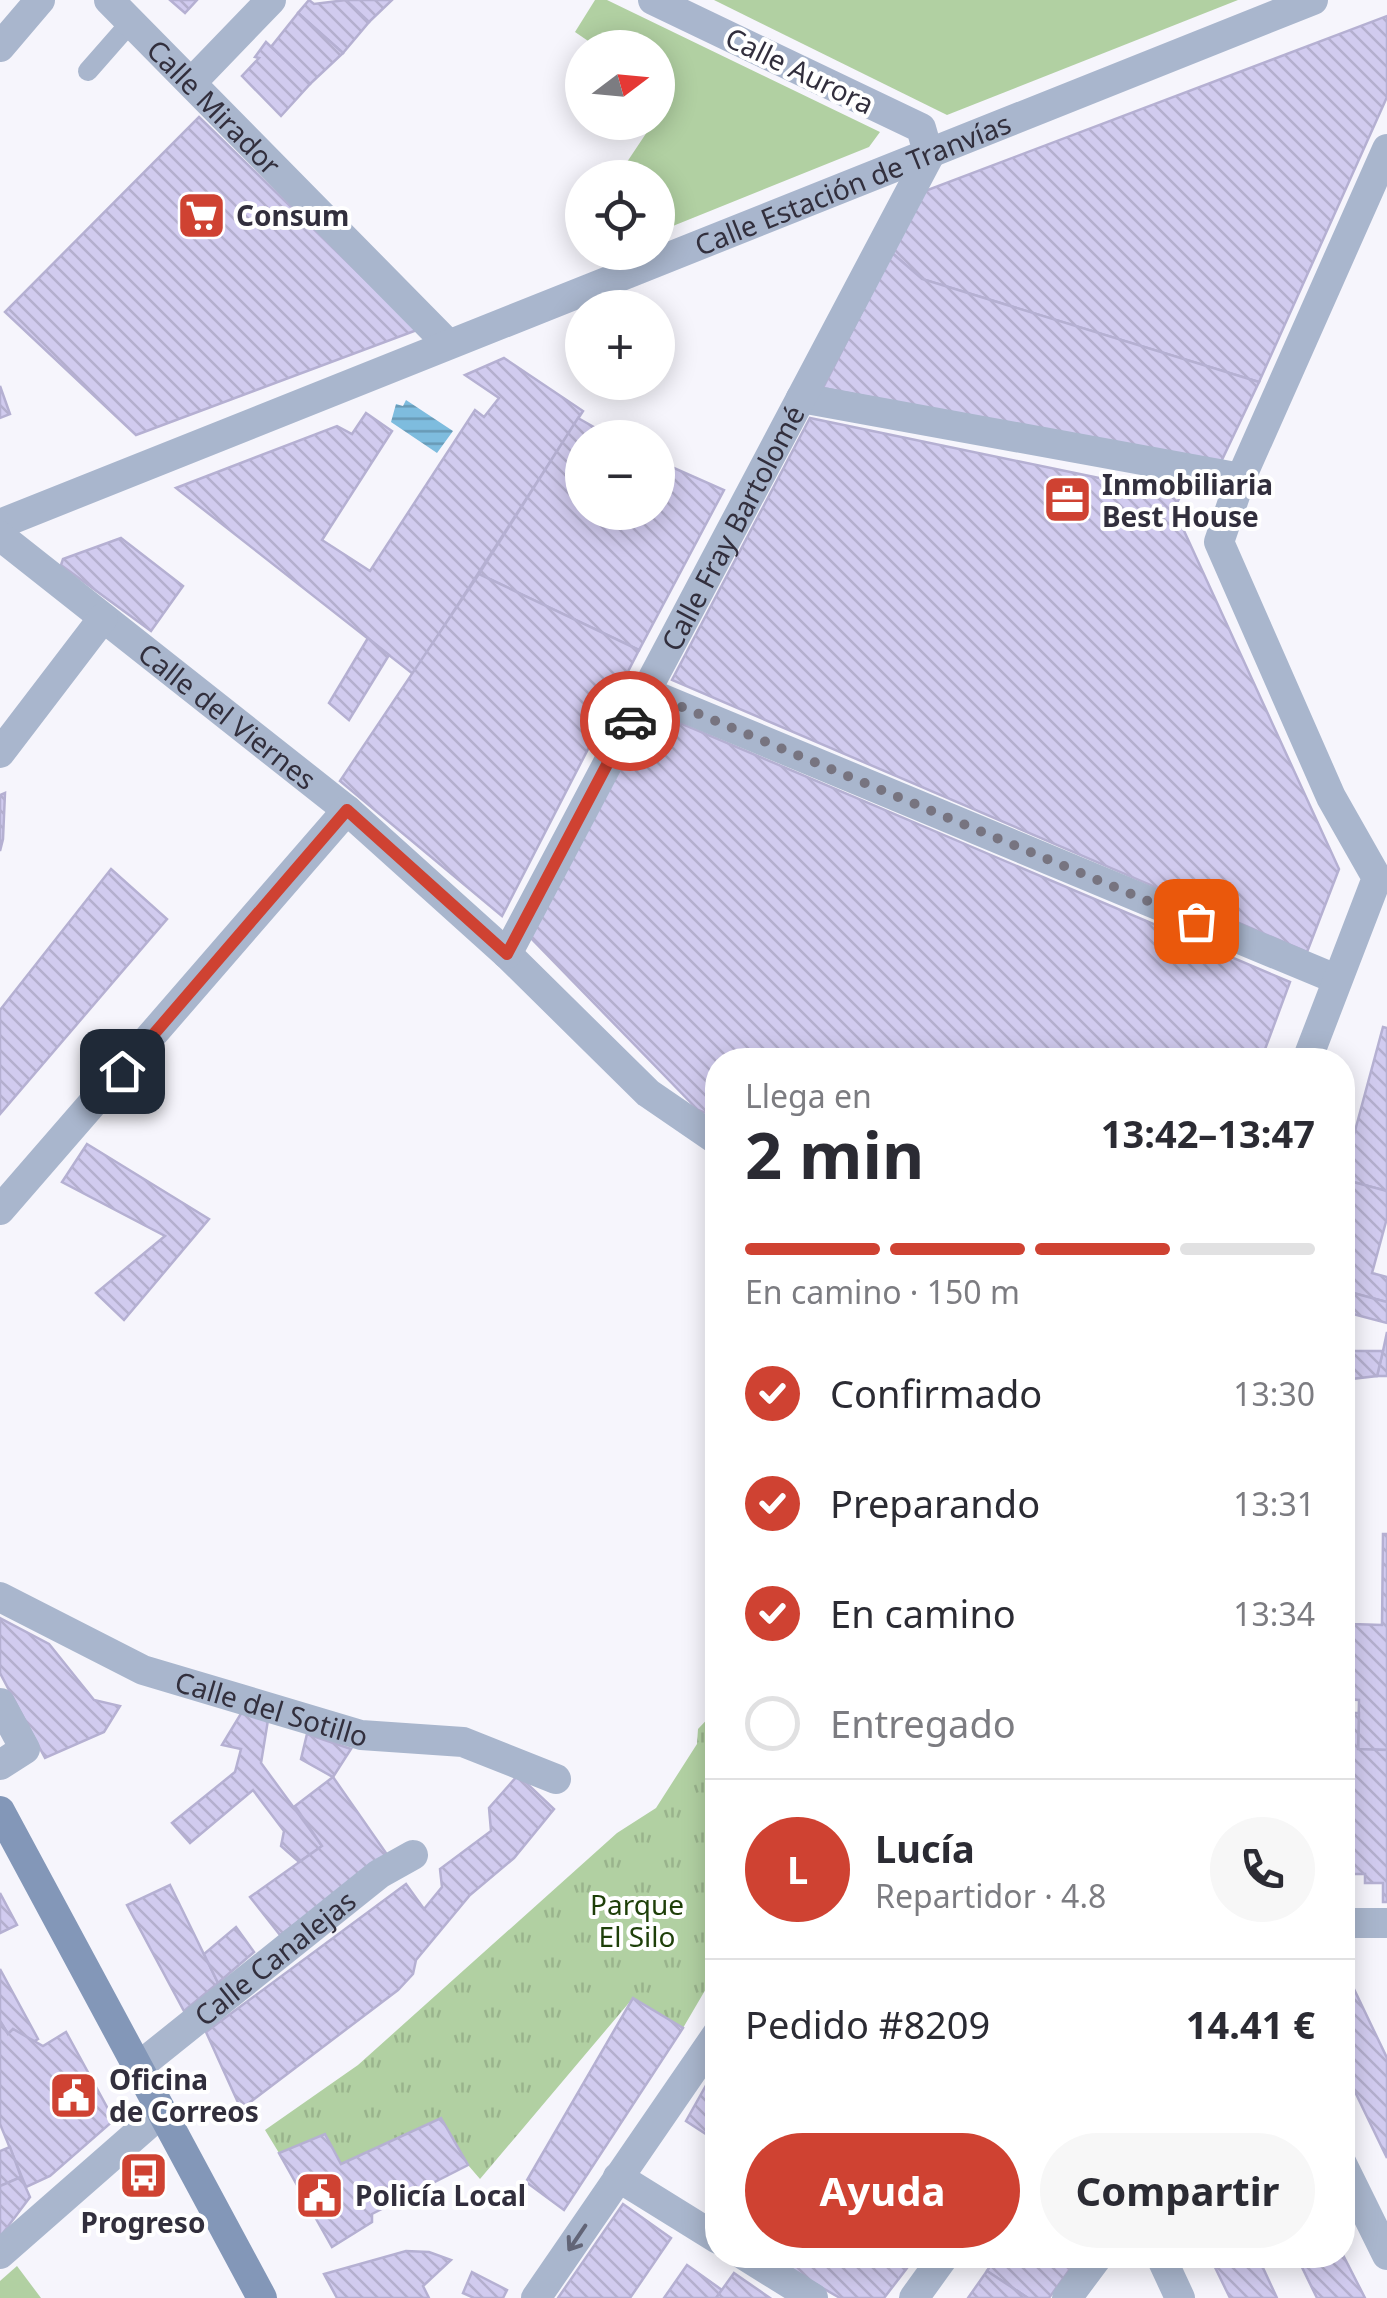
<!DOCTYPE html>
<html lang="es">
<meta charset="utf-8">
<style>
:root{--surface:#fff;--page:#f7f7f7;--text:#2b2b33;--muted:#7c7c81;--line:#e1e1e2;--accent:#cf4232}
body{margin:0;font-family:"Noto Sans",sans-serif;background:var(--page);color:var(--text);height:100vh;display:flex;flex-direction:column;font-size:38px;white-space:nowrap}
*{box-sizing:border-box;margin:0}
p{font-size:32px;color:var(--muted)}
.icon{flex:none;width:55px;height:55px;fill:none;stroke:currentColor;stroke-width:2;stroke-linecap:round;stroke-linejoin:round}
.map{position:relative;flex:1;overflow:hidden}
.side{position:absolute;left:705px;top:1048px;width:650px;height:1220px;display:flex;flex-direction:column;background:var(--surface);border-radius:40px;box-shadow:0 5px 25px #0003}
.side>*{flex:none}
.needle{width:65px;rotate:74deg}
.fabs{position:absolute;left:565px;top:30px;display:grid;gap:20px}
.fabs a{display:grid;place-items:center;width:110px;height:110px;border-radius:50%;background:var(--surface);box-shadow:0 5px 25px #0003;font-size:50px}
.pin{position:absolute;display:grid;place-items:center;width:85px;height:85px;color:#fff;margin:-42px;border-radius:20px;box-shadow:0 5px 15px #0006}
.courier{position:absolute;display:grid;place-items:center;width:100px;height:100px;margin:-50px;border:8px solid #cf4232;border-radius:50%;background:#fff;color:#222;box-shadow:0 2px 12px #0007}
.head em{font-style:normal;font-weight:700}
.head div{display:flex;flex-direction:column-reverse}
.head{display:flex;align-items:center;justify-content:space-between;height:170px;padding:0 40px}
h1{font-size:65px;font-weight:700;line-height:75px}
.bar{display:grid;grid-template-columns:repeat(4,1fr);gap:15px 10px;align-content:center;height:120px;padding:0 40px}
.bar i{height:12px;border-radius:8px;background:var(--line)}
.bar .current{background:var(--accent)}
.bar p{grid-column:span 4}
.line{display:flex;align-items:center;gap:25px;padding:0 40px;border-top:2px solid var(--line)}
.line div{flex:1}
.round{display:grid;place-items:center;flex:none;width:105px;height:105px;border-radius:52px;background:var(--page)}
ol{padding:0 40px;list-style:none}
li{display:flex;align-items:center;gap:30px;height:110px}
li p{margin-inline-start:auto}
li .icon{padding:10px;border-radius:50%;background:var(--accent);color:#fff;stroke-width:4}
li:last-child{color:var(--muted)}
li i{width:55px;height:55px;border:5px solid var(--line);border-radius:50%}
.cta{display:flex;gap:20px;margin-top:auto;padding:20px 40px}
.cta a{flex:1;height:115px;border-radius:60px;background:var(--accent);color:#fff;font-size:40px;font-weight:700;line-height:115px;text-align:center}
.cta a+a{background:var(--page);color:var(--text)}
.map>svg:first-child{display:block}
.green{fill:#b1d0a2}
.park{fill:url(#park-tufts)}
.water{fill:url(#water-rules)}
.building{fill:url(#building-back-hatch);stroke:#b5b0d2;stroke-width:2.5}
.lines{fill:none;stroke-linecap:round;stroke-linejoin:round}
.service{stroke:#a9b6cd;stroke-width:20}
.minor{stroke:#a9b6cd;stroke-width:30}
.secondary{stroke:#8397b8;stroke-width:30}
.oneway{stroke:#626577}
.done{stroke:#777480;stroke-width:10;stroke-dasharray:0 18}
.route{stroke:#cf4232;stroke-width:12}
.labels{text-anchor:middle;dominant-baseline:central;stroke-width:8;stroke-linejoin:round;paint-order:stroke}
.street-label{font-size:28px;fill:#322f3d;stroke:#fff}
.poi-label{font-size:28px;font-weight:bold;fill:#322f3d;stroke:#fff;text-anchor:start}
.park-label{font-size:28px;fill:#1e3f09;stroke:#fff}
</style>
<div class="map">
<svg width="1387" height="2298" viewBox="0 0 1387 2298">
<defs>
<pattern id="park-tufts" width="24" height="20" patternUnits="userSpaceOnUse" patternTransform="scale(2.5)"><rect width="24" height="20" fill="#b1d0a2"/><path d="M3 7l-1-3M5 7V3M7 7l1-3M15 17l-1-3M17 17v-4M19 17l1-3" fill="none" stroke="#99b38c"/></pattern>
<pattern id="water-rules" width="6" height="5" patternUnits="userSpaceOnUse" patternTransform="scale(2.5)"><rect width="6" height="5" fill="#7ebcde"/><path d="M0 2.5h6" fill="none" stroke="#6899b5"/></pattern>
<pattern id="building-back-hatch" width="6" height="6" patternUnits="userSpaceOnUse" patternTransform="scale(2.5)"><rect width="6" height="6" fill="#d1cbef"/><path d="M-1 5l2 2M0 0l6 6M5-1l2 2" fill="none" stroke="#b4afce"/></pattern>
</defs>
<rect width="100%" height="100%" fill="#f6f5fc"/>
<g class="green">
<polygon points="595,0 607,0 880,132 869,147 658,232 658,178 617,177 653,123 658,122 669,98 658,89 658,48 597,47 575,32"/>
<polygon points="714,0 1238,0 947,115"/>
<polygon points="17,2266 41,2298 0,2298 0,2281"/>
</g>
<polygon class="park" points="717,1709 717,1970 683,2028 633,1998 480,2179 468,2165 341,2164 325,2134 279,2153 265,2130 358,2065 617,1833 656,1808 697,1744 698,1729"/>
<polygon class="water" points="406,400 453,431 437,453 391,422 396,404 403,406"/>
<g class="building">
<polygon points="170,0 197,0 185,13"/>
<polygon points="309,0 314,4 346,0 369,22 343,53 298,13"/>
<polygon points="346,0 392,0 369,22"/>
<polygon points="298,13 343,53 310,84 271,47"/>
<polygon points="1387,16 1387,97 1259,382 922,279 892,253 925,191"/>
<polygon points="266,42 310,84 281,116 242,76 259,58 255,57"/>
<polygon points="199,117 417,330 136,435 5,312"/>
<polygon points="892,253 922,279 1259,382 1219,466 823,388"/>
<polygon points="504,358 583,411 413,674 176,488 337,426 352,434 366,413 392,431 322,540 370,571 475,410 484,417 499,398 465,375"/>
<polygon points="0,386 10,414 0,418"/>
<polygon points="578,418 613,438 582,438 582,512 658,512 658,461 724,490 639,650 479,574"/>
<polygon points="810,418 1181,495 1174,509 1339,869 1307,952 672,680"/>
<polygon points="121,538 183,586 151,631 61,565 63,559"/>
<polygon points="479,574 639,650 502,916 340,781"/>
<polygon points="368,638 389,655 349,720 329,703"/>
<polygon points="647,709 1290,982 1261,1060 718,1060 718,1118 698,1110 527,934"/>
<polygon points="5,793 3,839 0,851 0,795"/>
<polygon points="111,869 167,919 0,1114 0,1010"/>
<polygon points="1383,1027 1387,1028 1387,1191 1342,1179"/>
<polygon points="87,1144 209,1219 124,1320 96,1293 165,1236 62,1182"/>
<polygon points="1342,1179 1387,1191 1387,1218 1372,1273 1387,1277 1387,1302 1342,1290"/>
<polygon points="1342,1290 1387,1302 1387,1323 1353,1314 1342,1344"/>
<polygon points="1387,1332 1387,1376 1377,1376 1383,1351"/>
<polygon points="1342,1351 1383,1351 1377,1376 1342,1380"/>
<polygon points="1383,1534 1387,1534 1387,1750 1358,1749 1359,1700 1342,1699 1342,1544 1353,1544 1352,1624 1382,1625"/>
<polygon points="0,1618 49,1644 94,1700 120,1706 104,1732 45,1758 0,1673"/>
<polygon points="245,1707 269,1714 261,1763 322,1846 299,1862 281,1846 284,1831 253,1790 190,1843 172,1823 235,1772 241,1749 222,1745"/>
<polygon points="1342,1713 1359,1713 1358,1749 1387,1750 1387,1902 1383,1902 1383,1883 1365,1883 1365,1874 1347,1874 1347,1886 1342,1886"/>
<polygon points="307,1734 351,1749 333,1777 301,1759"/>
<polygon points="518,1775 554,1809 514,1858 470,1895 416,1960 413,1974 398,1990 241,2109 206,2032 406,1884 424,1909 442,1887 440,1869 491,1831 489,1808"/>
<polygon points="333,1777 388,1856 280,1935 250,1897 322,1846 295,1806"/>
<polygon points="170,1885 218,1983 184,2011 127,1905"/>
<polygon points="0,1893 17,1925 0,1933"/>
<polygon points="236,1927 254,1952 218,1983 204,1954"/>
<polygon points="1342,1964 1387,2058 1387,2158 1342,2065"/>
<polygon points="0,1969 38,2039 33,2042 13,2029 8,2034 0,2021"/>
<polygon points="633,1998 683,2028 564,2210 526,2182"/>
<polygon points="0,2021 8,2034 13,2029 43,2046 66,2032 114,2120 50,2176 26,2187 0,2124"/>
<polygon points="718,2064 718,2142 686,2121"/>
<polygon points="441,2118 468,2165 372,2214 372,2222 332,2247 279,2153 325,2134 341,2164"/>
<polygon points="10,2147 21,2177 0,2186 0,2151"/>
<polygon points="21,2177 30,2197 0,2237 0,2186"/>
<polygon points="623,2204 671,2238 630,2298 558,2298"/>
<polygon points="406,2251 429,2252 451,2260 423,2286 429,2298 337,2298 324,2274"/>
<polygon points="1342,2253 1365,2298 1317,2298 1296,2255"/>
<polygon points="765,2255 917,2255 884,2298 840,2298"/>
<polygon points="997,2255 1075,2255 1078,2258 1049,2298 1028,2298 987,2271"/>
<polygon points="1257,2255 1277,2298 1230,2298 1210,2257"/>
<polygon points="687,2265 722,2290 716,2298 664,2298"/>
<polygon points="987,2271 1028,2298 968,2298"/>
<polygon points="472,2272 507,2290 503,2298 474,2298 463,2293"/>
<polygon points="734,2273 770,2298 716,2298"/>
</g>
<g class="lines">
<polyline class="service" points="88,71 131,22"/>
<g class="minor">
<path id="s1" d="M109,0L447,343"/>
<polyline points="0,47 40,0"/>
<polyline points="192,82 271,0"/>
<polyline points="801,398 1241,478"/>
<path id="s2" d="M0,524L1313,0"/>
<path id="s3" d="M0,536L347,810L507,954L648,1093L718,1141"/>
<polyline points="646,692 1336,979"/>
<polyline points="0,753 103,618"/>
<path id="s4" d="M507,954L929,156L921,128L653,0"/>
<polyline points="1307,1060 1377,878 1331,797 1219,542 1241,478 1387,149"/>
<polyline points="0,1210 347,810"/>
<path id="s5" d="M0,1597L143,1670L361,1735L463,1742L556,1779"/>
<polyline points="0,1703 25,1749 0,1765"/>
<polyline points="1342,1923 1387,1923"/>
<path id="s6" d="M138,2067L379,1874L413,1855"/>
<polyline points="1342,2164 1387,2255"/>
<polyline points="618,2177 718,2239"/>
<polyline points="0,2254 162,2112"/>
<polyline points="744,2255 813,2298"/>
<polyline points="1160,2255 1180,2298"/>
<polyline points="536,2298 718,2033"/>
<polyline points="914,2298 945,2255"/>
<polyline points="1067,2298 1099,2255"/>
</g>
<polyline class="secondary" points="0,1811 262,2298"/>
</g>
<defs><path id="oneway-shaft" d="M-6 0H5M1.5-3L5.5 0L1.5 3" fill="none" stroke-width="1.6" stroke-linecap="round" stroke-linejoin="round" transform="scale(2.5)"/></defs>
<use class="oneway" href="#oneway-shaft" transform="translate(577 2238) rotate(124)"/>
<g class="lines">
<polyline class="done" points="630,721 646,692 1196,921"/>
<polyline class="route" points="122,1071 347,810 507,954 630,721"/>
</g>
<defs>
<symbol id="supermarket-square" viewBox="-11 -11 22 22"><rect x="-9" y="-9" width="18" height="18" rx="4" fill="#cf4232" stroke="#fff"/><path d="M-6-5.5h2.5l.6 2H6L4.5 2H-2.5L-4.4-4H-6ZM-1.5 3.2a1.3 1.3 0 1 0 .1 0ZM3 3.2a1.3 1.3 0 1 0 .1 0Z" fill="#fff"/></symbol>
<symbol id="office-square" viewBox="-11 -11 22 22"><rect x="-9" y="-9" width="18" height="18" rx="4" fill="#cf4232" stroke="#fff"/><path d="M-6-3h4V-5.5h4V-3h4V5H-6ZM-1-4.5V-3h2v-1.5ZM-6 0V1H6V0Z" fill="#fff"/></symbol>
<symbol id="civic-square" viewBox="-11 -11 22 22"><rect x="-9" y="-9" width="18" height="18" rx="4" fill="#cf4232" stroke="#fff"/><path d="M-.6-6.5H3V-4.5H.6V-3L4-1V1h2V6H-6V1h2V-1L-.6-3ZM-1.2 2.5V6h2.4V2.5Z" fill="#fff"/></symbol>
<symbol id="bus-square" viewBox="-11 -11 22 22"><rect x="-9" y="-9" width="18" height="18" rx="4" fill="#cf4232" stroke="#fff"/><path d="M-5-6H5V4H4V6H2V4H-2V6H-4V4H-5ZM-3.5-4V0h7V-4ZM-3.5 1.2v1.5H-2V1.2ZM2 1.2v1.5H3.5V1.2Z" fill="#fff"/></symbol>
</defs>
<g fill-rule="evenodd">
<use href="#supermarket-square" x="174" y="188" width="55" height="55"/>
<use href="#office-square" x="1040" y="472" width="55" height="55"/>
<use href="#civic-square" x="46" y="2068" width="55" height="55"/>
<use href="#bus-square" x="116" y="2148" width="55" height="55"/>
<use href="#civic-square" x="292" y="2168" width="55" height="55"/>
</g>
<g class="labels">
<g class="street-label">
<text transform="translate(800 70) rotate(26)">Calle Aurora</text>
<text stroke="none"><textPath href="#s1" startOffset="150">Calle Mirador</textPath></text>
<text stroke="none"><textPath href="#s2" startOffset="918">Calle Estación de Tranvías</textPath></text>
<text stroke="none"><textPath href="#s4" startOffset="482">Calle Fray Bartolomé</textPath></text>
<text stroke="none"><textPath href="#s3" startOffset="290">Calle del Viernes</textPath></text>
<text stroke="none"><textPath href="#s5" startOffset="295">Calle del Sotillo</textPath></text>
<text stroke="none"><textPath href="#s6" startOffset="175">Calle Canalejas</textPath></text>
</g>
<g class="poi-label">
<text x="236" y="215">Consum</text>
<text x="1102" y="484">Inmobiliaria<tspan x="1102" dy="32">Best House</tspan></text>
<text x="109" y="2079">Oficina<tspan x="109" dy="32">de Correos</tspan></text>
<text x="355" y="2195">Policía Local</text>
<text x="143" y="2222" text-anchor="middle">Progreso</text>
</g>
<g class="park-label">
<text x="637" y="1904">Parque<tspan x="637" dy="32">El Silo</tspan></text>
</g>
</g>
</svg>
<div class="fabs">
<a><svg class="needle" viewBox="-14 -14 28 28"><path d="M0-13l5 13h-10z" fill="#e53935"/><path d="M0 13l5-13h-10z" fill="#7c7c81"/></svg></a>
<a><svg class="icon" aria-label="locate" viewBox="0 0 24 24"><circle cx="12" cy="12" r="6"/><path d="M12 2v4M12 18v4M2 12h4M18 12h4"/></svg></a>
<a>+</a>
<a>−</a>
</div>
<div class="pin" style="left:1196px;top:921px;background:#ea580c"><svg class="icon" aria-label="bag" viewBox="0 0 24 24"><path d="M5 8h14l-1 12H6zM9 8a3 3 0 0 1 6 0"/></svg></div>
<div class="pin" style="left:122px;top:1071px;background:#1f2937"><svg class="icon" aria-label="home" viewBox="0 0 24 24"><path d="M3 11l9-7 9 7M6 9v11h12V9"/></svg></div>
<div class="courier" style="left:630px;top:721px"><svg class="icon" aria-label="car" viewBox="0 0 24 24"><path d="M5 17H2v-5l4-1 3-4h7l3 4 3 1v5h-3M9 17h6M6 11h13"/><circle cx="7" cy="17" r="2"/><circle cx="17" cy="17" r="2"/></svg></div>
<section class="side">
<div class="head"><div><h1>2 min</h1><p>Llega en</p></div><em>13:42–13:47</em></div>
<div class="bar"><i class="current"></i><i class="current"></i><i class="current"></i><i></i><p>En camino · 150 m</p></div>
<ol>
<li><svg class="icon" aria-label="check" viewBox="0 0 24 24"><path d="M5 12l5 5 9-10"/></svg>Confirmado<p>13:30</p></li>
<li><svg class="icon" aria-label="check" viewBox="0 0 24 24"><path d="M5 12l5 5 9-10"/></svg>Preparando<p>13:31</p></li>
<li><svg class="icon" aria-label="check" viewBox="0 0 24 24"><path d="M5 12l5 5 9-10"/></svg>En camino<p>13:34</p></li>
<li><i></i>Entregado</li>
</ol>
<div class="line" style="height:180px"><b class="round" style="background:var(--accent);color:#fff">L</b><div><b>Lucía</b><p>Repartidor · 4.8</p></div><a class="round"><svg class="icon" aria-label="phone" viewBox="0 0 24 24"><path d="M5 4h4l2 5-3 2q2 4 5 5l2-3 5 2v4C11 20 4 13 5 4z"/></svg></a></div>
<div class="line" style="height:130px"><div>Pedido #8209</div><b>14.41 €</b></div>
<div class="cta"><a>Ayuda</a><a>Compartir</a></div>
</section>
</div>
